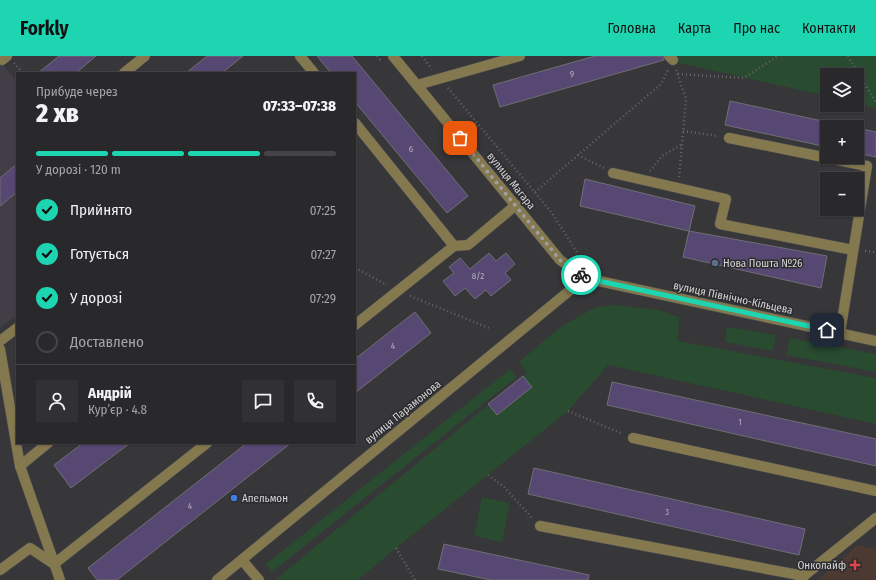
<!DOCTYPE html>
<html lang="uk">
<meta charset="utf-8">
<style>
:root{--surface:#29282b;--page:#313033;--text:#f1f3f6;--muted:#a5a6a9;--line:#454447;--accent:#1ed5b1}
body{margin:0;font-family:"Fira Sans Condensed",sans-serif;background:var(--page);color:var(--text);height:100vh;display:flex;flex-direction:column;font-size:15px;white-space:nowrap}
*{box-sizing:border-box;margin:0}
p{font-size:13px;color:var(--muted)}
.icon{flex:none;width:22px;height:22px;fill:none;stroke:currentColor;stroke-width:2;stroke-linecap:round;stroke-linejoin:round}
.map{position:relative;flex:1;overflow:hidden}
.sheet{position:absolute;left:16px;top:16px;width:340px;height:372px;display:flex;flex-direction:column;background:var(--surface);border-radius:0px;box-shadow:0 1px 3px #0004,0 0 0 1px var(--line)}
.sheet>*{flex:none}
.buttons{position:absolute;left:820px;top:12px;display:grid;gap:8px}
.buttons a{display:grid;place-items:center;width:44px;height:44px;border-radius:0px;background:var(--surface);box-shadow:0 1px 3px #0004,0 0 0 1px var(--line);font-size:20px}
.pin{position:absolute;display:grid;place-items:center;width:34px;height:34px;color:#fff;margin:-17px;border-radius:8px;box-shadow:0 2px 6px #0006}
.courier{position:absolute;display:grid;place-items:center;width:40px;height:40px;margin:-20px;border:3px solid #1ed5b1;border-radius:50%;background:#fff;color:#222;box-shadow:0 1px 5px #0007}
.overview em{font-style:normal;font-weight:800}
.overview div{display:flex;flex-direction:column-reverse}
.overview{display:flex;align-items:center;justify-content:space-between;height:68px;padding:0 20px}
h1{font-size:26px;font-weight:800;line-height:30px}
.bar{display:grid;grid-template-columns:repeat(4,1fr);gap:6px 4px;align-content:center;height:48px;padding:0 20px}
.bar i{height:5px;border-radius:3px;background:var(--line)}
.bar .on{background:var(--accent)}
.bar p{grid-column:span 4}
.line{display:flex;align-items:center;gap:10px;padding:0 20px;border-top:1px solid var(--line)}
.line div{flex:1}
.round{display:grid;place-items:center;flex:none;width:42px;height:42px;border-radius:0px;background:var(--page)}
ol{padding:0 20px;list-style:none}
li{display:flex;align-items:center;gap:12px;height:44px}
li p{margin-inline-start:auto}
li .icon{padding:4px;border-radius:50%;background:var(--accent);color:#111;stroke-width:4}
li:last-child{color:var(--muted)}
li i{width:22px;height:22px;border:2px solid var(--line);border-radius:50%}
header{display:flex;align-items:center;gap:24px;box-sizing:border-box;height:56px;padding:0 20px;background:var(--accent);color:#111}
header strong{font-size:19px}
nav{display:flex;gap:22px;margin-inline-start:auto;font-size:14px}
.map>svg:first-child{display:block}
.built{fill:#413e47}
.medical{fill:#4c3932}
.green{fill:#294b30}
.building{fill:#564773;stroke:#706f73}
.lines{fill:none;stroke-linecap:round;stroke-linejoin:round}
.minor-casing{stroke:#535255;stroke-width:11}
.path{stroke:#666568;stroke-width:2.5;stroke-dasharray:1 3;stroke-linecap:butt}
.minor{stroke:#83784e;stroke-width:10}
.done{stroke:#9e9d9f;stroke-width:4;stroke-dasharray:0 7.2}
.route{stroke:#1ed5b1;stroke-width:5}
.service-dot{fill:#5c6f8a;stroke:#2d2c2f;stroke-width:1.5}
.shop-dot{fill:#3f7fe0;stroke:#2d2c2f;stroke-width:1.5}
.health-dot{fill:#e0444e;stroke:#2d2c2f;stroke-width:1.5}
.labels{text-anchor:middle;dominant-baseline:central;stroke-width:3;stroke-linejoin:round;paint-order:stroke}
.number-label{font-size:9px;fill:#b5b1bd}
.street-label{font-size:11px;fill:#d5d4d6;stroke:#2d2c2f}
.poi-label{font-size:11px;fill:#d5d4d6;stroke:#2d2c2f;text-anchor:start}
</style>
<header>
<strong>Forkly</strong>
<nav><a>Головна</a><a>Карта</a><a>Про нас</a><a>Контакти</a></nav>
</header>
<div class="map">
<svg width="876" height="524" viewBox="0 0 876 524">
<rect width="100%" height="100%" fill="#373639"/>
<polygon class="built" points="0,5 17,26 17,259 0,272"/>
<polygon class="medical" points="857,489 876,493 876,524 818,524"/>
<g class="green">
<polygon points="673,0 876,0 876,52 857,47 857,19 827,19 827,40 679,7"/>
<polygon points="615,249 659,254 679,261 678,285 876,322 876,368 608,309 568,355 396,492 358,524 275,524 488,349 497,359 532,331 523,320 527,318 519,306 558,273 567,267 596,251"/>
<polygon points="727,271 776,279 773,295 725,286"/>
<polygon points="790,282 876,298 876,316 786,299"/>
<polygon points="510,313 517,321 272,516 266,508"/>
<polygon points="482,441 510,447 502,486 474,480"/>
</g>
<g class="building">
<polygon points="59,0 96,0 76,17 38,17"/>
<polygon points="207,0 243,0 222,17 186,17"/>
<polygon points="317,0 352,0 468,140 447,157 355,46 355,17 331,17"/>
<polygon points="595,0 663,0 664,4 500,51 493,29"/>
<polygon points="730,45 827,66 827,91 725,69"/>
<polygon points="857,72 876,76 876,101 857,97"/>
<polygon points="17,108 17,136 0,150 0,122"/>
<polygon points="585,123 695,150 689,175 580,150"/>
<polygon points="689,175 827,200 821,232 683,201"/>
<polygon points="489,197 496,205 506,197 515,208 505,217 511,224 491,240 486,234 475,243 465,232 455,240 443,225 454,217 449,211 460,202 470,213"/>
<polygon points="415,256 431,277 355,337 355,303"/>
<polygon points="523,320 532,331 497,359 488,348"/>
<polygon points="612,326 876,383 876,410 607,349"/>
<polygon points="83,387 130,387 71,432 54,409"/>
<polygon points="247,387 291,387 117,524 97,524 88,512"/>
<polygon points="534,412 805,473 799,499 528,438"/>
<polygon points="444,488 589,519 588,524 491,524 438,513"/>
</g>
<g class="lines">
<defs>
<g id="minor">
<polyline points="300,0 314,17"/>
<polyline points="393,0 560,204 585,222 876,285"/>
<polyline points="669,0 673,4"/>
<polyline points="2,4 7,0"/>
<polyline points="124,17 145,0"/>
<polyline points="417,29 520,0"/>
<polyline points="355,67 454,190"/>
<polyline points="729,82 867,110 840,277"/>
<polyline points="613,117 726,143 720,168 853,194"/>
<polyline points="355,269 454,190 468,189 516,149"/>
<polyline points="0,285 17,272"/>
<polyline points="0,293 20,410 60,524"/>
<polyline points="633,382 876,435"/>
<polyline points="20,410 48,387"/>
<polyline points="540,470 804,520"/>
<polyline points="242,504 259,524"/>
<polyline points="0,514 30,492 54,508 207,387"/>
<polyline points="800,523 876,462"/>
<polyline points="217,524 585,222"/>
</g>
</defs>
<use href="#minor" class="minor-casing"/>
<g class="path">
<polyline points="377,0 382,6"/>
<polyline points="422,0 432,13"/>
<polyline points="848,0 876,46"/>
<polyline points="14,7 23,17"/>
<polyline points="676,14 686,43 679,122"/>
<polyline points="678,18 744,22 778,0"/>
<polyline points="448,32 552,157 578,198"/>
<polyline points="683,75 718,80"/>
<polyline points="578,99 604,112"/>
<polyline points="650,115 662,100 681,89"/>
<polyline points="535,136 661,28 668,14"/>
<polyline points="865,195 876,196"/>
<polyline points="355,212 387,229"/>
<polyline points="410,240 489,272"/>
<polyline points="568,355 623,378"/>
<polyline points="488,419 504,431 533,463"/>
<polyline points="396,492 415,524"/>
</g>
<use href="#minor" class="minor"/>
</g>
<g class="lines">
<polyline class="done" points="460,82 560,204 581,219"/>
<polyline class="route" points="581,219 585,222 827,274"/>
</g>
<circle class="service-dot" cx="715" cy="207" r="4"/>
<circle class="shop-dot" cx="234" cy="442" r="4"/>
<path class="health-dot" d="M853 503h4v4h4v4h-4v4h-4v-4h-4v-4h4z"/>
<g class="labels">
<g class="number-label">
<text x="572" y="18">9</text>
<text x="411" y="93">6</text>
<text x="478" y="220">8/2</text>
<text x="393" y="290">4</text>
<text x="740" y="366">1</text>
<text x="190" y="450">4</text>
<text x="667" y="456">3</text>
</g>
<g class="street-label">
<text transform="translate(511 125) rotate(51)">вулиця Магара</text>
<text transform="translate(733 242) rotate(12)">вулиця Північно-Кільцева</text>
<text transform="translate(403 356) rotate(-39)">вулиця Парамонова</text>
</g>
<g class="poi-label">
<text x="723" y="207">Нова Пошта №26</text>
<text x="242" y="442">Апельмон</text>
<text x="846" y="509" text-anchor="end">Онколайф</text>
</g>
</g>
</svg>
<div class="buttons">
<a><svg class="icon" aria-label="layers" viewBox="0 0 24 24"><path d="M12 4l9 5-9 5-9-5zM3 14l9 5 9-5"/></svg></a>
<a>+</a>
<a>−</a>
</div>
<div class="pin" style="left:460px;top:82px;background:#ea580c"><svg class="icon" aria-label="bag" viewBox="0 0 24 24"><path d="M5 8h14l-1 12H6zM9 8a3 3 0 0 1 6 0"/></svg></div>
<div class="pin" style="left:827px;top:274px;background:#1f2937"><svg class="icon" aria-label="home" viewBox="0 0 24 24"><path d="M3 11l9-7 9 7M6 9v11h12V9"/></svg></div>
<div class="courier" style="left:581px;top:219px"><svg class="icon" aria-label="bike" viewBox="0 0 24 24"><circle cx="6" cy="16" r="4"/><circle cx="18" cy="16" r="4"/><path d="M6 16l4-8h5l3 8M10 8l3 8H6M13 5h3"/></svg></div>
<section class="sheet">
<div class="overview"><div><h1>2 хв</h1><p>Прибуде через</p></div><em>07:33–07:38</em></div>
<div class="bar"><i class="on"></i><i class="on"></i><i class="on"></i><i></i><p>У дорозі · 120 m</p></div>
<ol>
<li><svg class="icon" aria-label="check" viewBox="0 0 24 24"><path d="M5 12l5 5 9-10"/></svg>Прийнято<p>07:25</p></li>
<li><svg class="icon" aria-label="check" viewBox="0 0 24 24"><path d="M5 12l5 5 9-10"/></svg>Готується<p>07:27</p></li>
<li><svg class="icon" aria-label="check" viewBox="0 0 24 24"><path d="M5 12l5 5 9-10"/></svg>У дорозі<p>07:29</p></li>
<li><i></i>Доставлено</li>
</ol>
<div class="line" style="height:72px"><a class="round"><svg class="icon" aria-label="person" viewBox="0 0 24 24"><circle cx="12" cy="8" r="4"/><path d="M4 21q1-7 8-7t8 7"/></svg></a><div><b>Андрій</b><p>Кур’єр · 4.8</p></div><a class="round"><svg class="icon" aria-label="chat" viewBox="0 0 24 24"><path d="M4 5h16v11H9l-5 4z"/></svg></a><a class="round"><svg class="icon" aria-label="phone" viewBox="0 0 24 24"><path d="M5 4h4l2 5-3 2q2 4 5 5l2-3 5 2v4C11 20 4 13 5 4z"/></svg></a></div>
</section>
</div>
